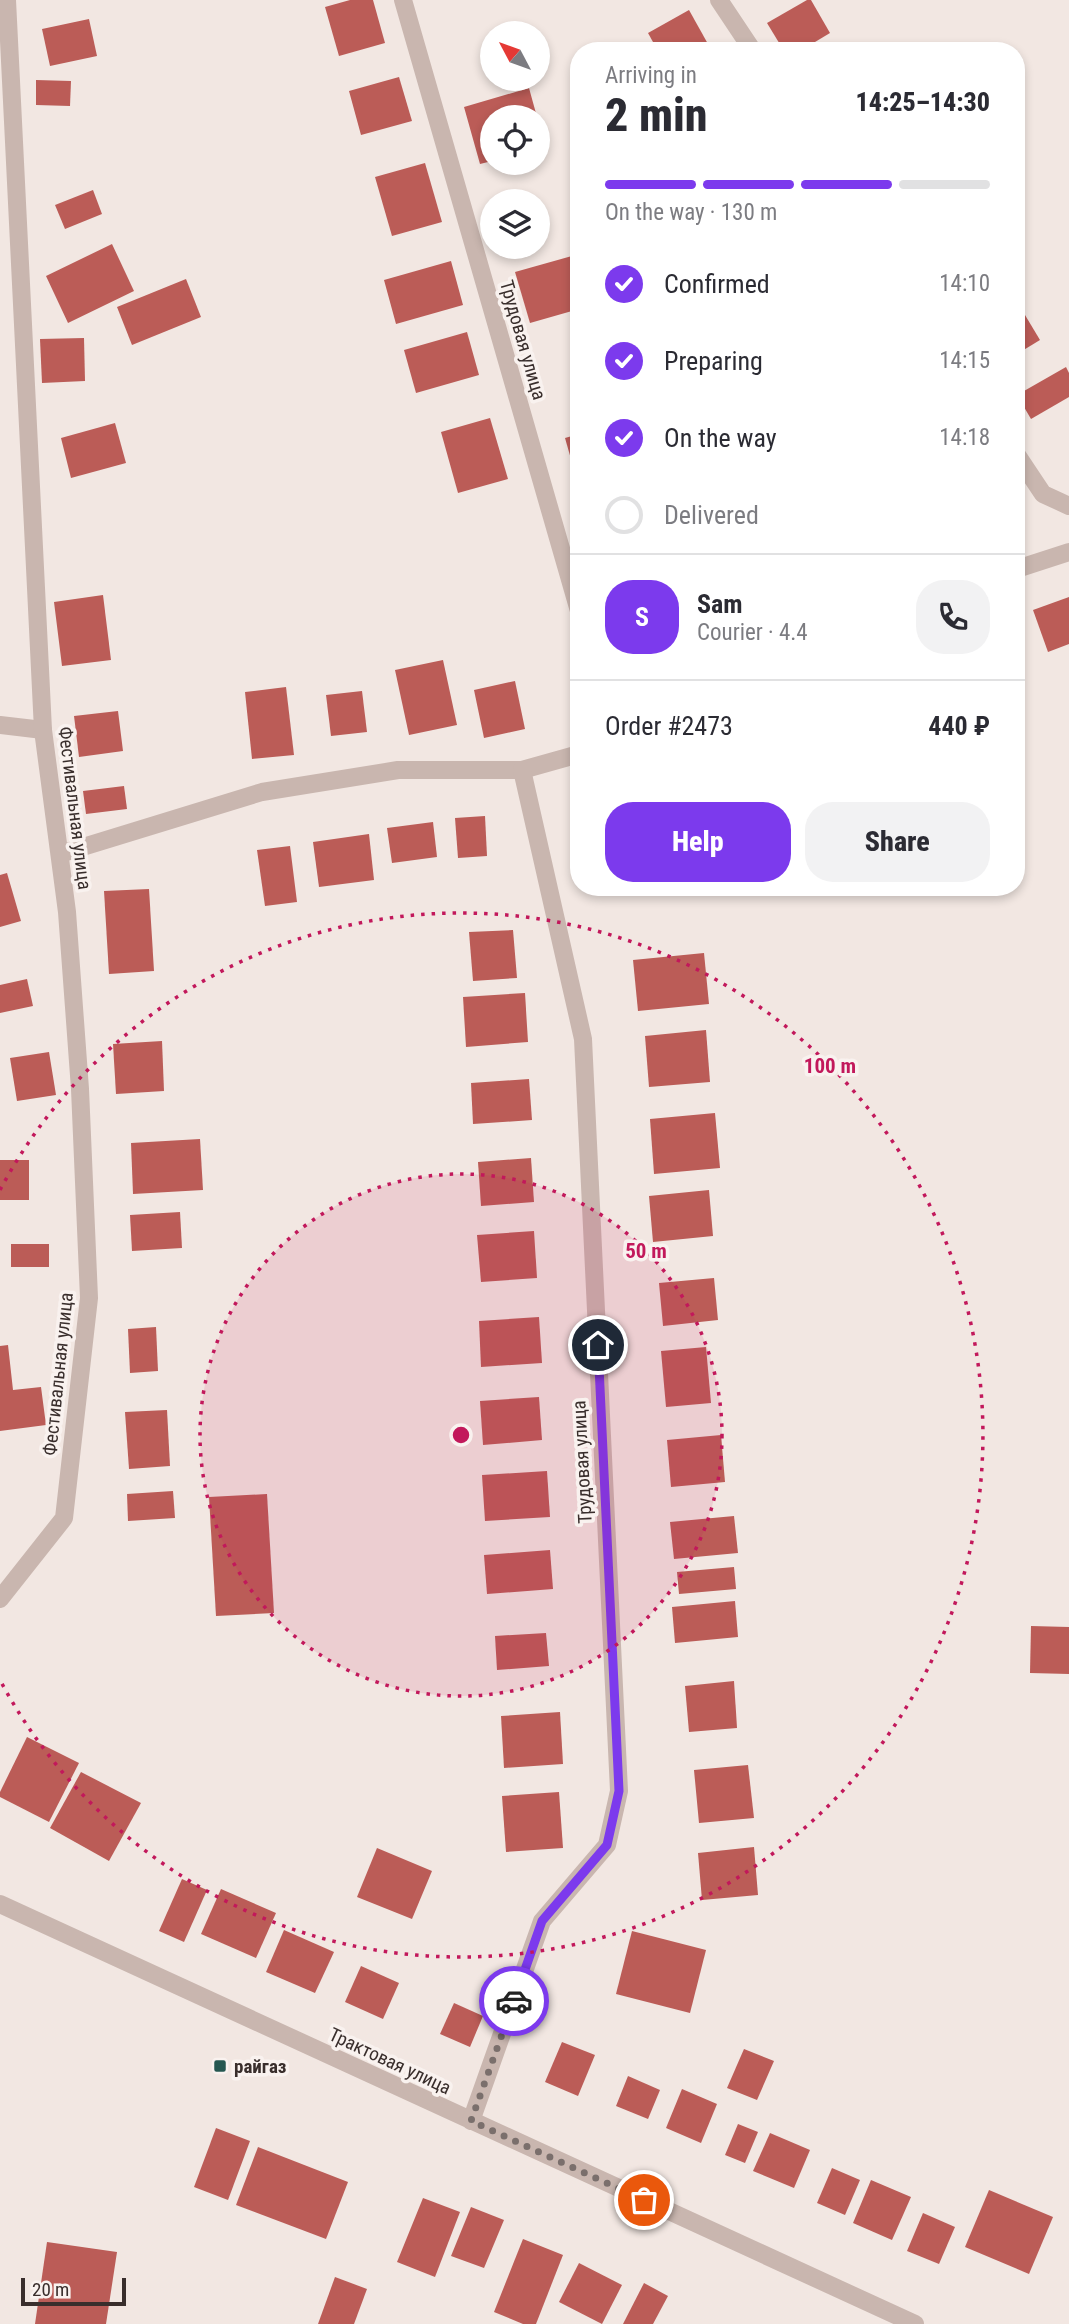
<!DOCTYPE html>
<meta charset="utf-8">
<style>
:root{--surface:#fff;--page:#f2f2f3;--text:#2b2b33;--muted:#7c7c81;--line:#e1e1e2;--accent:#7c3aed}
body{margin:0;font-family:"Roboto Condensed",sans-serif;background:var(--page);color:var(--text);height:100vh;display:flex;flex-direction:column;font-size:26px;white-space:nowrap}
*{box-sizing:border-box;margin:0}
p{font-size:23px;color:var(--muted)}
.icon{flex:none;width:38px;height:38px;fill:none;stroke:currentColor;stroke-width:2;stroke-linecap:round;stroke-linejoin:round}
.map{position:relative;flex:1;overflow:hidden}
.drawer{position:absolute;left:570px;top:42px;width:455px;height:854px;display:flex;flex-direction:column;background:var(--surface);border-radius:28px;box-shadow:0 4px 10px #0003}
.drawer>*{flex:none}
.needle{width:46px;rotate:311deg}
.buttons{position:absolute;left:480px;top:21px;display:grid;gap:14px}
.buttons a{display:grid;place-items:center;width:70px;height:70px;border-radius:50%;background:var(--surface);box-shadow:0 4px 10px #0003;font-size:35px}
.scale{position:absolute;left:21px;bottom:18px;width:105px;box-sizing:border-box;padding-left:7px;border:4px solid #392e2c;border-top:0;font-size:19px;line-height:24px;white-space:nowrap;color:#392e2c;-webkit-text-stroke:5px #f9f2ef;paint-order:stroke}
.pin{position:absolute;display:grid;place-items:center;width:60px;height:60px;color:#fff;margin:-30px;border:4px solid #fff;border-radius:50%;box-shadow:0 2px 7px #0007}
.courier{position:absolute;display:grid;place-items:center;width:70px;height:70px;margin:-35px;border:5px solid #7c3aed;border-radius:50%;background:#fff;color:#222;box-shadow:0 2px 9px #0007}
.overview em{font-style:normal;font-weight:800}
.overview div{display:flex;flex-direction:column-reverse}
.overview{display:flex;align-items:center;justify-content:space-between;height:119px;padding:0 35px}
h1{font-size:46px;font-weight:800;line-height:52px}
.bar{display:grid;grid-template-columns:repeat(4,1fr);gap:10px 7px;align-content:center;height:84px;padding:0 35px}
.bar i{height:9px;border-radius:5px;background:var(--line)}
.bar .active{background:var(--accent)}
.bar p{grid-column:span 4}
.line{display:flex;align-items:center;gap:18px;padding:0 35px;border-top:2px solid var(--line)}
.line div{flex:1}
.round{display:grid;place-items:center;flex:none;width:74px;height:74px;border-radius:28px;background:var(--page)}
ol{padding:0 35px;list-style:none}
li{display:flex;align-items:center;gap:21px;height:77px}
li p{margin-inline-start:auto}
li .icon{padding:7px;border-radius:50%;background:var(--accent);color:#fff;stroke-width:4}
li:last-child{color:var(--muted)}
li i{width:38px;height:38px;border:4px solid var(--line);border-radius:50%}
.cta{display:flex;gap:14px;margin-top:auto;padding:14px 35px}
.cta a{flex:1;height:80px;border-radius:28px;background:var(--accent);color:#fff;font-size:28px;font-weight:800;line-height:80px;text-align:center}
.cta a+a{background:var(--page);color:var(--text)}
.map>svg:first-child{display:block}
.building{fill:#bb5c57}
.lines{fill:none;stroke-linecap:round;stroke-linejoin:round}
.minor{stroke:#c9b6af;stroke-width:18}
.done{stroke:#7a6f6c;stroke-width:7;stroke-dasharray:0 12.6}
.route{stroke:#7c3aed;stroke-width:9}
.ring{fill:none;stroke:#c2185b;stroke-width:3.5;stroke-dasharray:3.5 7}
.poi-dot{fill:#255750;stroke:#f9f2ef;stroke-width:2.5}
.labels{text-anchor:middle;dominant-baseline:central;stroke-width:7;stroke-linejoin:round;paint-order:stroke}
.street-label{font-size:19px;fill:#392e2c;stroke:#f9f2ef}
.poi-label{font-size:19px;font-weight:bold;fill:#392e2c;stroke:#f9f2ef;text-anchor:start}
.centre{fill:#c2185b;stroke:#f9f2ef;stroke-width:3.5}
.ring-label{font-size:21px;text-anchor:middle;font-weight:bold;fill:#c2185b;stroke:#f9f2ef;stroke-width:7;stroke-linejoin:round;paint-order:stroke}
</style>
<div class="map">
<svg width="1069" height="2324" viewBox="0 0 1069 2324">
<rect width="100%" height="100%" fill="#f2e7e2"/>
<g class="building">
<polygon points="350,0 373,0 385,43 339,56 325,7"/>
<polygon points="807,0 811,0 830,33 800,51 784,51 767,23"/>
<polygon points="689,10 708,44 697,51 658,51 648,33"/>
<polygon points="89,19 97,56 50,66 42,29"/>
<polygon points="399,77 412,121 361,135 349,91"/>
<polygon points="36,80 71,81 70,106 36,105"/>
<polygon points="529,88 537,117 492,117 492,161 480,164 464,107"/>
<polygon points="537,120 545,146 537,148"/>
<polygon points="425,163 442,222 392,236 375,177"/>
<polygon points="93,190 102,214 65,229 55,205"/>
<polygon points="112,244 134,291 68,323 46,276"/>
<polygon points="579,254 579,309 530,323 515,272"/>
<polygon points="451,261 463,305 396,324 384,280"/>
<polygon points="186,279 201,317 132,345 117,307"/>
<polygon points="1022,310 1040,340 1017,354 1017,313"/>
<polygon points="467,332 479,375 416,393 404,350"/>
<polygon points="84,338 85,381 42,383 40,339"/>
<polygon points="1066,367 1069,373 1069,397 1031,419 1017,395"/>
<polygon points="490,418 508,479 458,493 441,432"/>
<polygon points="115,423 126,463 71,478 61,438"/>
<polygon points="579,434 579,479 577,480 565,438"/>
<polygon points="103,595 111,660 62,666 54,602"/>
<polygon points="1069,597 1069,644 1048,652 1033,610"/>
<polygon points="443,660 457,725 409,735 395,670"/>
<polygon points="515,681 525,729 484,738 474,690"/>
<polygon points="286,687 294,755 252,759 245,692"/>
<polygon points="362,691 367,732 331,736 326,695"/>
<polygon points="118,711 123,751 79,757 74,716"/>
<polygon points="124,786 127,809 86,814 83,791"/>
<polygon points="579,804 579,836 578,836 570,807"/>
<polygon points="485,816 487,856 458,858 455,818"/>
<polygon points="433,822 437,857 392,863 387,828"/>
<polygon points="369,834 374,880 319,887 313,842"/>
<polygon points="290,846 297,902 265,906 257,850"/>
<polygon points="7,873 21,921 0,927 0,875"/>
<polygon points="149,889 154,971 109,974 104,891"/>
<polygon points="513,930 517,978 473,981 469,932"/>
<polygon points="704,953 709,1004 638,1011 633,960"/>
<polygon points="27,979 33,1006 0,1013 0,985"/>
<polygon points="525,993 528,1042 466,1047 463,997"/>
<polygon points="706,1030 710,1082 649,1087 645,1036"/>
<polygon points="162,1041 164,1091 116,1094 113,1044"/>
<polygon points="49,1052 56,1095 17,1101 10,1058"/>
<polygon points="529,1079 532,1120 473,1124 471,1083"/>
<polygon points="715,1113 720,1168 654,1174 650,1119"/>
<polygon points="200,1139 203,1190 133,1194 131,1143"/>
<polygon points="531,1158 534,1202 481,1206 478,1162"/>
<rect x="0" y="1160" width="29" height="40"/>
<polygon points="709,1190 713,1236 653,1242 649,1196"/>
<polygon points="180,1212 182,1248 132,1251 130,1215"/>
<polygon points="534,1231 537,1278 481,1282 477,1235"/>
<rect x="11" y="1244" width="38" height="23"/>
<polygon points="714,1278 718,1320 663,1326 659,1283"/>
<polygon points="539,1317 542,1363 481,1367 479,1321"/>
<polygon points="156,1327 158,1371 130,1373 128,1329"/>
<polygon points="8,1345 13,1390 41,1387 46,1425 0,1431 0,1346"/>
<polygon points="706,1347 711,1403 666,1407 661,1351"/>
<polygon points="539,1397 542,1440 483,1445 480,1401"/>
<polygon points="167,1410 170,1466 129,1469 125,1412"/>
<polygon points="721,1435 725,1482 671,1487 667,1440"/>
<polygon points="547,1471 550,1517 485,1521 482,1475"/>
<polygon points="173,1491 175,1518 128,1521 127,1494"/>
<polygon points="267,1494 274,1613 216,1616 209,1497"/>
<polygon points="734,1516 738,1553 674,1559 670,1522"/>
<polygon points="550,1550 553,1589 487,1594 484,1555"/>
<polygon points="734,1567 736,1589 679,1594 677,1572"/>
<polygon points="735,1601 738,1637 675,1643 672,1607"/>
<polygon points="1031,1626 1069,1627 1069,1674 1030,1673"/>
<polygon points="546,1633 549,1666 497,1670 495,1636"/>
<polygon points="734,1681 737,1728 689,1732 685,1686"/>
<polygon points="560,1712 563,1764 504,1768 501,1716"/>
<polygon points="27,1737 79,1763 49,1822 0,1797 0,1792"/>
<polygon points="748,1765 754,1818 699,1823 694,1770"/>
<polygon points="81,1772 141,1803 109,1861 50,1828"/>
<polygon points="559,1792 563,1848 506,1852 502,1796"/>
<polygon points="754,1847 758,1895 702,1900 698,1853"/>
<polygon points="377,1848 432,1871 412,1919 357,1897"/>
<polygon points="182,1879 207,1890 184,1942 159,1931"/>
<polygon points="221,1889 276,1913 256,1958 201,1934"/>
<polygon points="284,1930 334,1952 315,1993 266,1972"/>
<polygon points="632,1931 706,1950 690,2013 616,1994"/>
<polygon points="361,1966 399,1983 383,2019 345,2002"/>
<polygon points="454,2003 483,2016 470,2047 440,2034"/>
<polygon points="562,2042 595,2055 578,2096 545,2082"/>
<polygon points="744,2049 774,2061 757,2100 727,2088"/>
<polygon points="628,2076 660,2090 648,2119 616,2106"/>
<polygon points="682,2089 717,2104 701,2143 666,2128"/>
<polygon points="738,2124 758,2132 745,2163 725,2155"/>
<polygon points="216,2128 250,2141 228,2200 194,2187"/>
<polygon points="770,2133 810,2150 794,2188 753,2171"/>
<polygon points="258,2147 348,2182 326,2239 236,2205"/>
<polygon points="832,2168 860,2180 845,2215 817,2203"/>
<polygon points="871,2180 911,2197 892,2240 853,2223"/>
<polygon points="989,2190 1053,2217 1029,2274 965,2247"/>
<polygon points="423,2198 460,2212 435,2277 397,2262"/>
<polygon points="471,2207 504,2220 484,2268 451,2256"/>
<polygon points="923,2213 955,2227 939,2264 907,2251"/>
<polygon points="523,2239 563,2255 536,2324 523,2324 494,2312"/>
<polygon points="47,2242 117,2252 106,2324 35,2324"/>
<polygon points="579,2263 622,2285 602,2324 559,2302"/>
<polygon points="335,2277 367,2289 354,2324 318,2324"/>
<polygon points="644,2283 668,2296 653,2324 623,2324"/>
</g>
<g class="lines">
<g class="minor">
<polyline points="403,0 579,611"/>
<polyline points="719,0 753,51"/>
<polyline points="1017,455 1043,494 1069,506"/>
<polyline points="1017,569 1069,552"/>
<polyline points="0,725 43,730"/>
<polyline points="60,854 262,792 398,770 522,770 579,754"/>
<polyline points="0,1599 64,1518 89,1298 80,1089 67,912 43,730 7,0"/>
<polyline points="0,1904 915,2324"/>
<polyline points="471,2121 542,1921 607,1845 619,1791 583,1039 522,770"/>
</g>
</g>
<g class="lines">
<polyline class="done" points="514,2001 471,2121 644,2200"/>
<polyline class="route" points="514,2001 542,1921 607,1845 619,1791 598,1345"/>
</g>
<circle cx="461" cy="1435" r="261" fill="#c2185b" fill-opacity=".12"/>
<g class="ring">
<circle cx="461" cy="1435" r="261"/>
<path d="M0 1190A522 522 0 1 1 0 1680"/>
</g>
<rect class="poi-dot" x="213" y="2059" width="14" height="14" rx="3.5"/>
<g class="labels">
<g class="street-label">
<text transform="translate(523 340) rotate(74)">Трудовая улица</text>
<text transform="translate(75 808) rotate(83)">Фестивальная улица</text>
<text transform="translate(58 1374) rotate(-84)">Фестивальная улица</text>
<text transform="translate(582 1462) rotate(-93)">Трудовая улица</text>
<text transform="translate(390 2061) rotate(25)">Трактовая улица</text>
</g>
<g class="poi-label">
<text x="234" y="2066">райгаз</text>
</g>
</g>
<circle cx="461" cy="1435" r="10" class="centre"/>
<g class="ring-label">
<text x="830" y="1073">100 m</text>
<text x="646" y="1258">50 m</text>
</g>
</svg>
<div class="buttons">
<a><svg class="needle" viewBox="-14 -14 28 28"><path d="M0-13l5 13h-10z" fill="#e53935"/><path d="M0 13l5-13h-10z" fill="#7c7c81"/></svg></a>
<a><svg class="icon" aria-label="locate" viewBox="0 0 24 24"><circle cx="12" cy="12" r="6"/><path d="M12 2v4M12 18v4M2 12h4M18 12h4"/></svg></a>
<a><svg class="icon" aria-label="layers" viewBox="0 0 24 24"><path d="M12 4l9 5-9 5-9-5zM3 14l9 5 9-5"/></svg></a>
</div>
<div class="scale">20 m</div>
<div class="pin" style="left:644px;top:2200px;background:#ea580c"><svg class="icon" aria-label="bag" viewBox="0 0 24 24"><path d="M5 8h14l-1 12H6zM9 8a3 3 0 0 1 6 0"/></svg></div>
<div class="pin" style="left:598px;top:1345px;background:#1f2937"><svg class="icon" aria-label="home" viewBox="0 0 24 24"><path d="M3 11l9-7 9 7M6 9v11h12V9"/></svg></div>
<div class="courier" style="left:514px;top:2001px"><svg class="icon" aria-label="car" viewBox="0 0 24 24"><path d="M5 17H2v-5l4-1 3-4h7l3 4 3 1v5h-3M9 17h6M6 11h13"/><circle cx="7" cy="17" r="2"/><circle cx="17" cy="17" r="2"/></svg></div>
<section class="drawer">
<div class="overview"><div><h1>2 min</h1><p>Arriving in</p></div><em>14:25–14:30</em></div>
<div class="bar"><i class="active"></i><i class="active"></i><i class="active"></i><i></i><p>On the way · 130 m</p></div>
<ol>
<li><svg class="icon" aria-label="check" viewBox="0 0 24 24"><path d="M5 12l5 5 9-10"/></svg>Confirmed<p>14:10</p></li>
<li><svg class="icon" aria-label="check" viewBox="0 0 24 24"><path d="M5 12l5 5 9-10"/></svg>Preparing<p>14:15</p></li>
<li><svg class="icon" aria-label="check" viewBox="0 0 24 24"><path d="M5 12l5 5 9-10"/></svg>On the way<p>14:18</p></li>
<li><i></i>Delivered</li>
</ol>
<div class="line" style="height:126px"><b class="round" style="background:var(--accent);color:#fff">S</b><div><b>Sam</b><p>Courier · 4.4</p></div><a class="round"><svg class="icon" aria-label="phone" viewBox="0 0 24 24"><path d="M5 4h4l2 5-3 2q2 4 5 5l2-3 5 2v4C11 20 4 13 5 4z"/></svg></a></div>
<div class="line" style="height:91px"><div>Order #2473</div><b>440 ₽</b></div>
<div class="cta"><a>Help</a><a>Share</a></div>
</section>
</div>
